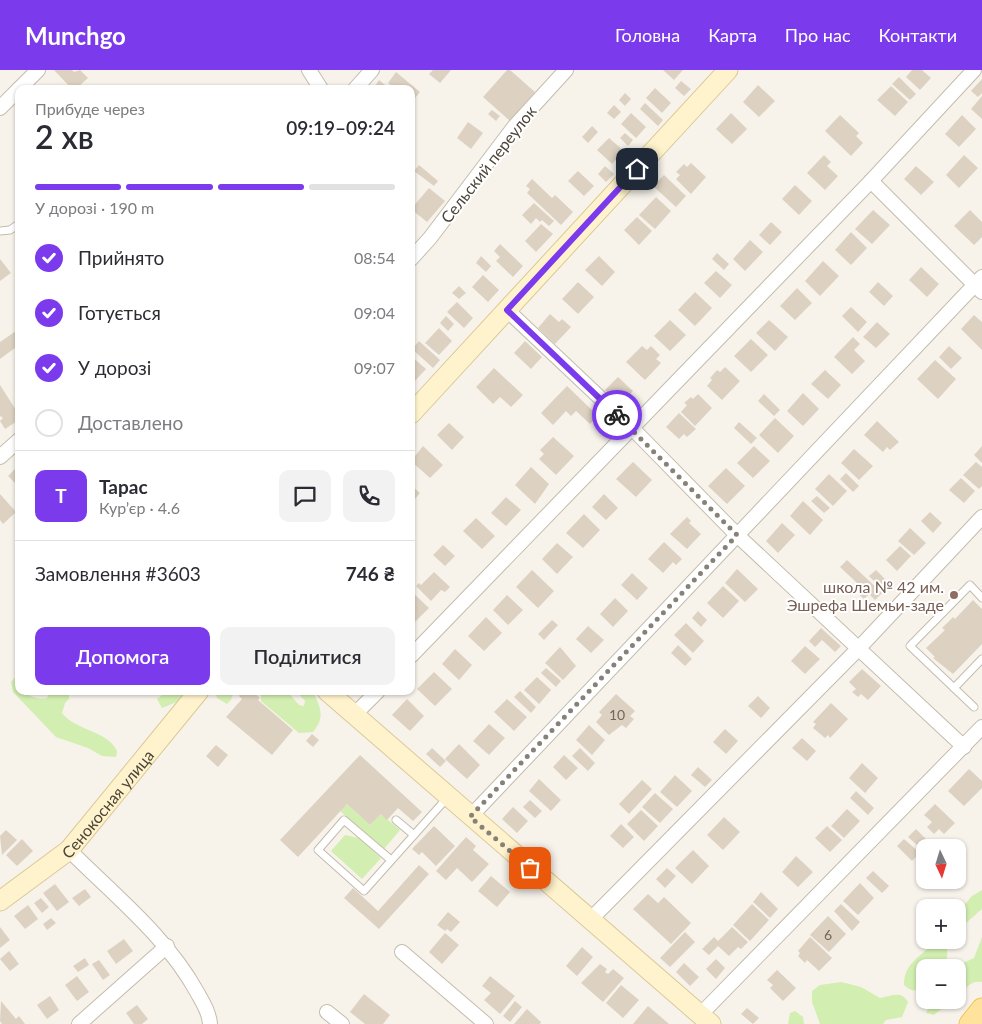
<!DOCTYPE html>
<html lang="uk">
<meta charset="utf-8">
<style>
:root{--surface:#fff;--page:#f2f2f3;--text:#2b2b33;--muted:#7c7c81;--line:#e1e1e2;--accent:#7c3aed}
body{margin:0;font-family:Lato,sans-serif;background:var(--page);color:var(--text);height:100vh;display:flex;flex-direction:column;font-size:19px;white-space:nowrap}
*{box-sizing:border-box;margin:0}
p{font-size:16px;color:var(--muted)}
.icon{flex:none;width:28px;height:28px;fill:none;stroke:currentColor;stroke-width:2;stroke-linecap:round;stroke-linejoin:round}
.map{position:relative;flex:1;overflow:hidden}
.panel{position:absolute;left:15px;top:15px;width:400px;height:610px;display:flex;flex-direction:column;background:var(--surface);border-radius:10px;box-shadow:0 1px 4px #0004}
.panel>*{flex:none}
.needle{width:32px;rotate:176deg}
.controls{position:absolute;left:916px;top:769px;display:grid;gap:10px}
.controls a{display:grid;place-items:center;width:50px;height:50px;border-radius:10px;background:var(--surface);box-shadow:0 1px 4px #0004;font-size:25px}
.pin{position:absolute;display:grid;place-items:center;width:42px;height:42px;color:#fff;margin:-21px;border-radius:10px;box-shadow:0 2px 8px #0006}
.courier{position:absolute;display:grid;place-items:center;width:50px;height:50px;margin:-25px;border:4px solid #7c3aed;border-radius:50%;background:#fff;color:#222;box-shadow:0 1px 6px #0007}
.headline em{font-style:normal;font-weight:600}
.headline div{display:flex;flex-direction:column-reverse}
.headline{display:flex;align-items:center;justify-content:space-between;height:85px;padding:0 20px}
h1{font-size:32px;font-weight:600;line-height:38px}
.bar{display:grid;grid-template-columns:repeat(4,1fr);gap:8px 5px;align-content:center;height:60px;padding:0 20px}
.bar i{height:6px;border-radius:4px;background:var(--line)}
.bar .active{background:var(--accent)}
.bar p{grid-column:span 4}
.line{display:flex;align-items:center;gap:12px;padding:0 20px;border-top:1px solid var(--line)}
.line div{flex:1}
.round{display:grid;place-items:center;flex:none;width:52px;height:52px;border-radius:10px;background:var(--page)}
ol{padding:0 20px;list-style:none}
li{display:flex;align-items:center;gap:15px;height:55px}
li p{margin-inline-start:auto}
li .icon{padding:5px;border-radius:50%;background:var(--accent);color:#fff;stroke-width:4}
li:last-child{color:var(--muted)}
li i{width:28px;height:28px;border:2px solid var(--line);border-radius:50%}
.action{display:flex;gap:10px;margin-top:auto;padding:10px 20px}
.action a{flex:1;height:58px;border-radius:10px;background:var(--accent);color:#fff;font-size:20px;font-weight:600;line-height:58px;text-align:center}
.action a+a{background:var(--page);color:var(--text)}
header{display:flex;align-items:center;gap:30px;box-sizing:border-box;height:70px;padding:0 25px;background:var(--accent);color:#fff}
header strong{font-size:24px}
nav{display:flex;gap:28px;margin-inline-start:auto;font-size:18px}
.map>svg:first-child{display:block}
.green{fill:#d2eeb1}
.building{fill:#ddd2c2}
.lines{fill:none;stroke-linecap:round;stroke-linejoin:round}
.lane-casing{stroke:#c4bcac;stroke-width:9}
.street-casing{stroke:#c4bcac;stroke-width:16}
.secondary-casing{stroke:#dbc997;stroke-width:21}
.primary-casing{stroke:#f0c660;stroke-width:23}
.lane{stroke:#fff;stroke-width:7}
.street{stroke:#fff;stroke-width:14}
.secondary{stroke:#fff3cd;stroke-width:19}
.primary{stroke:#ffe39c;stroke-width:21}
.done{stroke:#888177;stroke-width:5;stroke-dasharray:0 9}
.route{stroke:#7c3aed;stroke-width:6}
.education-dot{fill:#8d6e63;stroke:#fff;stroke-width:2}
.labels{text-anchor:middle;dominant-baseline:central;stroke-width:4;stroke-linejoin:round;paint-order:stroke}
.number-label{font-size:14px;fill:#70685a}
.street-label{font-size:16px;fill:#4c4438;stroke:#fff}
.education-label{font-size:16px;fill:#785e54;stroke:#fff;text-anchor:end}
</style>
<header>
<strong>Munchgo</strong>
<nav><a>Головна</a><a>Карта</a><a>Про нас</a><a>Контакти</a></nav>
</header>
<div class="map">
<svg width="982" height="954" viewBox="0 0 982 954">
<rect width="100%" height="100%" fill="#f7f3eb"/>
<g class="green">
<path d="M18,604L19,621H23C29,627 40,630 47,628L50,621H69V629L65,633L62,643C76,661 107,660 117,681L116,687L102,686L88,678L56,667L13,622L11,612Z"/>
<polygon points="167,621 188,621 179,631 162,638 157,629"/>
<polygon points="215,621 234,621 231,630 227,634 217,628"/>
<path d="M261,621H287L299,635L304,636L305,631L296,621H313C320,637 326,647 313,662L299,663L261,631Z"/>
<polygon points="347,734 370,755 381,744 400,760 384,779 340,741"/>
<polygon points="345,765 359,768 381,788 362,809 331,781"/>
<polygon points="982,820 982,839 958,860 958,842 972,826"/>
<path d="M982,867V912C970,910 966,919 958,926V901L961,894L974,888Z"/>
<path d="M935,870H947C946,880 950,887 943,897L925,898V916C916,922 911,922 904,915C904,891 923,887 935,870Z"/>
<path d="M841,912L861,917L880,928C892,926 901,920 908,932L902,947L886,950L883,954H820L812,932V921L820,915Z"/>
<polygon points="932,930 952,930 934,945 926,943"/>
<polygon points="795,941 803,947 804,954 788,954 790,943"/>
</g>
<g class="building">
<polygon points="54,0 72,0 74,2 80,0 88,8 76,19 72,19"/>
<polygon points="433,0 451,0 440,13 429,4"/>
<polygon points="507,0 510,0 535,22 510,51 483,27"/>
<polygon points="663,0 683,0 674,10"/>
<polygon points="912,0 922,0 931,8 920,20 906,7"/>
<polygon points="396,2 420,22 412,32 411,19 396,19 388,13"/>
<polygon points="899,7 916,24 910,30 892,14"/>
<polygon points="982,9 982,23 978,27 971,21"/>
<polygon points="379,10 390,19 373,19"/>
<polygon points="681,11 691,19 684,26 675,18"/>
<polygon points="758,15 775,31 759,47 743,32"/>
<polygon points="891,16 908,32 895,46 877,30"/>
<polygon points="655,18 671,33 662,43 646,28"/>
<polygon points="625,23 631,29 625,36 619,30"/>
<polygon points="982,26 982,49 971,39"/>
<polygon points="645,33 663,50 658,56 640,39"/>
<polygon points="614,35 621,42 614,49 607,43"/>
<polygon points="492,40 500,46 496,51 488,44"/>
<polygon points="631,43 646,57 636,68 621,54"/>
<polygon points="731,43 747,59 732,74 716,59"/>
<polygon points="840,45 859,63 856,66 863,73 851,86 825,61"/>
<polygon points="962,45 976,59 959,77 945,64"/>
<polygon points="468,52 483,63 471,79 457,68"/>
<polygon points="592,56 598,62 588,73 582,67"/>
<polygon points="625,63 633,70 628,76 620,68"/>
<polygon points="609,68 624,81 612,94 597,80"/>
<polygon points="824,85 831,92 827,96 838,106 825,120 807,103"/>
<polygon points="964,85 978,98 959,118 946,105"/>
<polygon points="691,93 706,107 691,124 676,109 680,105 676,102 684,94 687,97"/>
<polygon points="419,95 438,111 434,116 414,101"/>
<polygon points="605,96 614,104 606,112 598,104"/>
<polygon points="916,96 934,112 921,125 904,109"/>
<polygon points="578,101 594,116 584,126 568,111"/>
<polygon points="664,105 686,126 676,137 653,116"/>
<polygon points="532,109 552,128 555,125 573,142 561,155 527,123 530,119 526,116"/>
<polygon points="795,115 812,131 799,145 782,129"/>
<polygon points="429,118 445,131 427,152 411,139"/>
<polygon points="656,127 671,141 655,159 639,145"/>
<polygon points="534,133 554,151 549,156 542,150 540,152 536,148 531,154 522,145"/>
<polygon points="873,140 890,155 872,174 855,159"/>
<polygon points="970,140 982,152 982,167 974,175 954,156"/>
<polygon points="637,147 652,161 639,175 624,160"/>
<polygon points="771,152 782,162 770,175 759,165"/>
<polygon points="541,154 553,164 536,182 525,171"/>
<polygon points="851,162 867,178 851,195 835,180"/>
<polygon points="750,170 763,182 745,201 733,189"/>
<polygon points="500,174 523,196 513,207 496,191 500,187 494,181"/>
<polygon points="717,183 729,194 724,200 712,189"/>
<polygon points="481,186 491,196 486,202 476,193"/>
<polygon points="599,186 615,202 602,216 585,200"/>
<polygon points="0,189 11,203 0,211"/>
<polygon points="823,191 839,206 820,226 805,211"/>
<polygon points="921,197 939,214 927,227 909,210"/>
<polygon points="716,201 732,215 720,228 704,213"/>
<polygon points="483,205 499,220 488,232 472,217"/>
<polygon points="578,212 594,227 578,244 562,229"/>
<polygon points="878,212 893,226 884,236 869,222"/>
<polygon points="459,216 466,223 459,229 452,223"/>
<polygon points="797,218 812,233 795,250 780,236"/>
<polygon points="695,222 712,238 695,256 678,240"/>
<polygon points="457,232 473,248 464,258 447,242"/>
<polygon points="851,237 867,252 858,262 842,246"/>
<polygon points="550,244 559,252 562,249 571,257 555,274 538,258"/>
<polygon points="974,245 982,252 982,280 961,259"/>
<polygon points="446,246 454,254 448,261 440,253"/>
<polygon points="670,250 686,265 670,281 654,266"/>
<polygon points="769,250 788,267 775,281 756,263"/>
<polygon points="877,252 890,264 876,278 863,267"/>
<polygon points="439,258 452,271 439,285 425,273"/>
<polygon points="19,259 19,275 0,289 0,272"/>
<polygon points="853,267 860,274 854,280 865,291 852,304 834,287"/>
<polygon points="751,269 768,285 751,302 734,286"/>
<polygon points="419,271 440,290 433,298 412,279"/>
<polygon points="525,271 542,287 531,299 514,283"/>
<polygon points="642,276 647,280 651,276 660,285 656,289 661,293 645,310 626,292"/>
<polygon points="949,276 962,288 951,299 939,287"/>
<polygon points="411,286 426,299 413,313 411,311"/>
<polygon points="935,290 956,309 938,329 917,309"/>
<polygon points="725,297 740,311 722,330 707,316 712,310 710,308 717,300 720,302"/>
<polygon points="494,298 523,325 511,337 500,327 493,334 476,317"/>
<polygon points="825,300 841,315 828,329 811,314"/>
<polygon points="618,307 633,321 620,334 605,320"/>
<polygon points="0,315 16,340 19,338 19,350 5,359 0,351 3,348 0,346"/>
<polygon points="567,316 598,346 590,354 576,341 571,346 566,341 553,355 541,343"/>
<polygon points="803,323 819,339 803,356 787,341"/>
<polygon points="698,324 712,338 695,356 681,342 687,335 684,333 691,327 693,329"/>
<polygon points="764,324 780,340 774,346 758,331"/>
<polygon points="679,343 696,359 687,367 684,364 679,369 666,357"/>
<polygon points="775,348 794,366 778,383 759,365"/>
<polygon points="877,351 899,372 890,380 887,377 883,382 864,365"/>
<polygon points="739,352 757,368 751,374 734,358"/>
<polygon points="449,353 464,367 452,380 437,365"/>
<polygon points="553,367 574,386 556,405 539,389 544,384 540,380"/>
<polygon points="423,376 443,395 430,408 411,391"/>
<polygon points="754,376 770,391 753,408 737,393"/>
<polygon points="982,376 982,393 974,385"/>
<polygon points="854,379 873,396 859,410 841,393"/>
<polygon points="633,392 652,410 636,427 616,409"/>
<polygon points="976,392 982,397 982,416 979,419 963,405"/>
<polygon points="531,397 549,414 535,434 515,415"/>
<polygon points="16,398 19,401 19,417 8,406"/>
<polygon points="726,398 745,416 727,434 708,416"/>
<polygon points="846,403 859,416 853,422 840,409"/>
<polygon points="829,404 847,421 833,436 815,419"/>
<polygon points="961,408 975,421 964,433 949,420"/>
<polygon points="411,415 420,423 415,429 411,426"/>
<polygon points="0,424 16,442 3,454 0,450"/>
<polygon points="604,424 618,438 606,450 592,437"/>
<polygon points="817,426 830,438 824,443 811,431"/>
<polygon points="506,427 521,440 506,456 491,443"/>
<polygon points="803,431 823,450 810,465 790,446"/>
<polygon points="930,442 942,453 933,463 921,451"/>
<polygon points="584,444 600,460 583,478 566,463"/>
<polygon points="687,447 691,451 689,453 701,464 687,479 670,464"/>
<polygon points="476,448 495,466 482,479 463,461"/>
<polygon points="782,453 795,465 778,483 766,471"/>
<polygon points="910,458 926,473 914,485 898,471"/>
<polygon points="664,472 682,489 676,495 673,492 663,503 648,489"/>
<polygon points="557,473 573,487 557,504 542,489"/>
<polygon points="443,475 455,486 445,496 433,485"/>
<polygon points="900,476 911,486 897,501 886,490"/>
<polygon points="847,490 882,523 875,530 869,524 864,529 852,518 857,513 840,497"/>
<polygon points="737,499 758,519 745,532 725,513"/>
<polygon points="532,500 554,521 538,538 516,517"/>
<polygon points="876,500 890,514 883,520 869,506"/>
<polygon points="434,502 450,517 445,522 441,520 431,531 416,516 419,513 421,515"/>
<polygon points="632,503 648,518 637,530 621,515"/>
<polygon points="723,516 739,531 723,548 707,533"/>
<polygon points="411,521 429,538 411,556"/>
<polygon points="507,525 523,540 508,555 493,540"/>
<polygon points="615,528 628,541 613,557 600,544"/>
<polygon points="973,530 982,539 982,574 953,604 933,588 935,587 926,578 945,560 942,558 953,547 955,549"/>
<polygon points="698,541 707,550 701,557 692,548"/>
<polygon points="486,547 502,563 484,581 468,566"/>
<polygon points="552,550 558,555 544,570 538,564"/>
<polygon points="686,553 704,571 693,583 674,565"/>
<polygon points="588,556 604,570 591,583 576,569"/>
<polygon points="821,558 841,576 835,582 822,570 815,577 809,571"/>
<polygon points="678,575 692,589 685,596 671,583"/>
<polygon points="805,576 820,589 805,604 791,591"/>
<polygon points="560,577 576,596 563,610 545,593"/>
<polygon points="455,579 472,595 459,610 442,594"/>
<polygon points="546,598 561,611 556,617 541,603"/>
<polygon points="862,599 881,616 868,630 861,624 858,627 852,622 856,619 849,612"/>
<polygon points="434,602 452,619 435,636 417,619"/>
<polygon points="537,607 551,620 539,634 524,620"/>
<polygon points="242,621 252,621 260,628 258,630 293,660 272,685 226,647 242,629 239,626"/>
<polygon points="520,621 536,637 531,643 514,627"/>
<polygon points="616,624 635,641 630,646 634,649 626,658 622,655 609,665 596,652 602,645 599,642"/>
<polygon points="758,626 770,638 761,648 748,636"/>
<polygon points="407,629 424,646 410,661 392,645"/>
<polygon points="507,629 527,647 514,661 494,642"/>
<polygon points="831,633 848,649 830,668 828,665 825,668 813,658 816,654 813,652"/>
<polygon points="489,654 505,668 489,685 473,671"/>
<polygon points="589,655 605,670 592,685 576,670"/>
<polygon points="725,659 738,671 726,684 713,672"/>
<polygon points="312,664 319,670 313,677 306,671"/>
<polygon points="802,668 816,681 807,691 792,678"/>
<polygon points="459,674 480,695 467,709 445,689"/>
<polygon points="216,675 228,685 218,697 206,686"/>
<polygon points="432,678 446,691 440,697 426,684"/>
<polygon points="580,678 595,693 588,701 572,686"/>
<polygon points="360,685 422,742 413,751 398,738 387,750 381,744 370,755 347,734 298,787 280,770"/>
<polygon points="564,685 578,698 566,710 553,697"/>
<polygon points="862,693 878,708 865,723 849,708"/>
<polygon points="698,697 712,710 705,717 691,705"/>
<polygon points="969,699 982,711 982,718 964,736 948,721"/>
<polygon points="675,705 692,721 677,737 660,722"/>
<polygon points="539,709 561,730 551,741 529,721"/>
<polygon points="642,710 652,719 629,744 619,734"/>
<polygon points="856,721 874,738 868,745 850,728"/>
<polygon points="655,723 673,739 660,753 642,737"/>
<polygon points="530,730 542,741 535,748 523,737"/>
<polygon points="935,734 955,753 944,764 939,759 934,764 927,757 932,752 924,745"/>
<polygon points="513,737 528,751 517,763 502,749"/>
<polygon points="847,739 860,751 844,768 831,756"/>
<polygon points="641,740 658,756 644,771 627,754"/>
<polygon points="724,747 740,762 723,780 707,765"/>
<polygon points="621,754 634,767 623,778 610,766"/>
<polygon points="434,756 455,776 436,796 422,782 419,785 412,779"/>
<polygon points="827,756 842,770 830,782 815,768"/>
<polygon points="916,759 935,778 925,778 925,782 908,767"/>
<polygon points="6,760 17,770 2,785 0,766"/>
<polygon points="466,767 476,776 473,780 489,794 472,812 457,798 446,810 436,801"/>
<polygon points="22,769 33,781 17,796 6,785"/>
<polygon points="904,769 920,783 912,791 897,776"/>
<polygon points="693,780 709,796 692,814 675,798"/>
<polygon points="796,786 813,802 798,817 782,802"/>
<polygon points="419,795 429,804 379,859 344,828 353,818 378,841"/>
<polygon points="667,798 676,806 665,818 656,809"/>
<polygon points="873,801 889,816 882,823 866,808"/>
<polygon points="491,806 510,822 497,837 478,821"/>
<polygon points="860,813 874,828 858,845 843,831"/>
<polygon points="55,814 69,832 57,841 43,823"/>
<polygon points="85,819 91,827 79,836 72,828"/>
<polygon points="761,822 778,839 770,848 753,832"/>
<polygon points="648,824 658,833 664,827 691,853 671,874 633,839"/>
<polygon points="41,828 49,837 42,843 34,833"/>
<polygon points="752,834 769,850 750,871 733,855"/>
<polygon points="841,834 860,852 852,861 834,841"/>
<polygon points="28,835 38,849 25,859 14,846"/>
<polygon points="448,842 460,852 451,862 447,859 445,861 437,855"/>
<polygon points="828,846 846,864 829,882 810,865"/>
<polygon points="51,848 56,853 47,860 43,854"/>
<polygon points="0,857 10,870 0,878"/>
<polygon points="732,857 748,872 741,879 738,877 729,886 718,876 709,885 702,879 714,867 718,871"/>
<polygon points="685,862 695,872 670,897 660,888"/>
<polygon points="445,863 459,875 442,894 429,882"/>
<polygon points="810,867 832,888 819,901 807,890 805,893 798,886 800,883 798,881"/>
<polygon points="124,869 133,881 116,894 107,881"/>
<polygon points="582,877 593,887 577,906 566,896"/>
<polygon points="9,881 19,894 10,901 0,889"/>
<polygon points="85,888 89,895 78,902 73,896"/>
<polygon points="716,889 725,898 716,909 706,899"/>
<polygon points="99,890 110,905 103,910 92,894"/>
<polygon points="684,893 699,907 690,916 676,902"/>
<polygon points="600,894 607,899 605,902 608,904 613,899 624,908 603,932 581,913"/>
<polygon points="777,900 796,918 783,931 770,918 773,915 767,910"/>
<polygon points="77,906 89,922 77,931 65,915"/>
<polygon points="490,906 515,926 500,944 484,930 491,923 482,916"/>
<polygon points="621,915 639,930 623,948 606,933"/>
<polygon points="364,924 390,945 383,954 365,954 350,942"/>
<polygon points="50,926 59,940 47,949 37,935"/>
<polygon points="1,931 16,949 19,946 25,954 2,954 0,951"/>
<polygon points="515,931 522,937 510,952 503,946"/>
<polygon points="137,935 148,949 142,954 134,954 126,943"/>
<polygon points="648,936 669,954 633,954"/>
<polygon points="747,938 759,948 753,954 741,944"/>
<polygon points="527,939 541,952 540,954 514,954"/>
</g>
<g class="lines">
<defs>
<g id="lane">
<polyline points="0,161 10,160 19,154"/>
<polyline points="954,618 982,589"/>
<polyline points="974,637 910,576 970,515 982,528"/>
<polyline points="396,750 414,765"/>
<polyline points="391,790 344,750 318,780 364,821 447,728"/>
</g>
<g id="street">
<polyline points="309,0 321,19"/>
<polyline points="19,19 38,0"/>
<polyline points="355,19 372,0"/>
<polyline points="0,38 19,19"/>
<polyline points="871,111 982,222"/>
<polyline points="411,189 430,168 514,57 566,0"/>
<polyline points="507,240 631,357 737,465 964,677"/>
<polyline points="0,387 19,370"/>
<polyline points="411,586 871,111 974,0"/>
<polyline points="354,645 378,621"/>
<polyline points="470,747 982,207"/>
<path d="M69,780C114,825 166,866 197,922C203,933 209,942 210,954"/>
<polyline points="590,850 859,578 982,447"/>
<polyline points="402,882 486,954"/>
<polyline points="327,942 342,954"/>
<polyline points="700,945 982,657"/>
<polyline points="79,954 167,876"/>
</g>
<g id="secondary">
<polyline points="411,344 728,0"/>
<polyline points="327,621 711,954"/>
<path id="s1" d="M0,831L69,780L199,621"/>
</g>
<polyline id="primary" points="970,954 982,939"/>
</defs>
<use href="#lane" class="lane-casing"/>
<use href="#street" class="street-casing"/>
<use href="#secondary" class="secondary-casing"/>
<use href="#primary" class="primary-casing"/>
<use href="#lane" class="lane"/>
<use href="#street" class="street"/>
<use href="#secondary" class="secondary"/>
<use href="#primary" class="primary"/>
</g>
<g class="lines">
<polyline class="done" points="530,798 470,747 737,465 617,345"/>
<polyline class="route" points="617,345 507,240 637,99"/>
</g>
<circle class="education-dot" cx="954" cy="525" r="5"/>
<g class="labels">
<g class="number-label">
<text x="617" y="644">10</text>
<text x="828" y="864">6</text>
</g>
<g class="street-label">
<text transform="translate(488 94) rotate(-52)">Сельский переулок</text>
<text stroke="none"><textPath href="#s1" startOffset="146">Сенокосная улица</textPath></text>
</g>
<g class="education-label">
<text x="944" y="516">школа № 42 им.<tspan x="944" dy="18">Эшрефа Шемьи-заде</tspan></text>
</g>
</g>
</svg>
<div class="controls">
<a><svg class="needle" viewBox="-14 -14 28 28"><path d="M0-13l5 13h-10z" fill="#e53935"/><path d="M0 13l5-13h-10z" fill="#7c7c81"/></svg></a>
<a>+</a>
<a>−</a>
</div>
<div class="pin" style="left:530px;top:798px;background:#ea580c"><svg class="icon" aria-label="bag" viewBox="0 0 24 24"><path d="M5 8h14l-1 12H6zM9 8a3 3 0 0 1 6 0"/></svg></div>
<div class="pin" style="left:637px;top:99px;background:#1f2937"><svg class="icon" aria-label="home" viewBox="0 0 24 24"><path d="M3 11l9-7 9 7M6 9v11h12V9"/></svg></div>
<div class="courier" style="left:617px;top:345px"><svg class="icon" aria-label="bike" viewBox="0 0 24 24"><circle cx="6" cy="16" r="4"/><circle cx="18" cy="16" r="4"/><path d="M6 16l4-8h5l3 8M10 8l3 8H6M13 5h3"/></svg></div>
<section class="panel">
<div class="headline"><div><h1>2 хв</h1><p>Прибуде через</p></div><em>09:19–09:24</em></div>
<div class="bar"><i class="active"></i><i class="active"></i><i class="active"></i><i></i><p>У дорозі · 190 m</p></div>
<ol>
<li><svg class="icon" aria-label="check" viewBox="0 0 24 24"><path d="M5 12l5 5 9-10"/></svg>Прийнято<p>08:54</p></li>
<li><svg class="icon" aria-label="check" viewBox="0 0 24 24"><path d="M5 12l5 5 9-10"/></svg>Готується<p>09:04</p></li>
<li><svg class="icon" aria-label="check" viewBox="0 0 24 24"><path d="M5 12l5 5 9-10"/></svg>У дорозі<p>09:07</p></li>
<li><i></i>Доставлено</li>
</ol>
<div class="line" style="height:90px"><b class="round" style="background:var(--accent);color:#fff">Т</b><div><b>Тарас</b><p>Кур’єр · 4.6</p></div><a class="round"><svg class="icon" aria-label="chat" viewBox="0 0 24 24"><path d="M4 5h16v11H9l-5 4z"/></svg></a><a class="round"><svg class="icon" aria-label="phone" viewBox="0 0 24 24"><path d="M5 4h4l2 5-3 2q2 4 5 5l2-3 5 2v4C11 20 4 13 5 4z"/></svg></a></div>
<div class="line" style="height:65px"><div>Замовлення #3603</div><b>746 ₴</b></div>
<div class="action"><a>Допомога</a><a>Поділитися</a></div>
</section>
</div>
